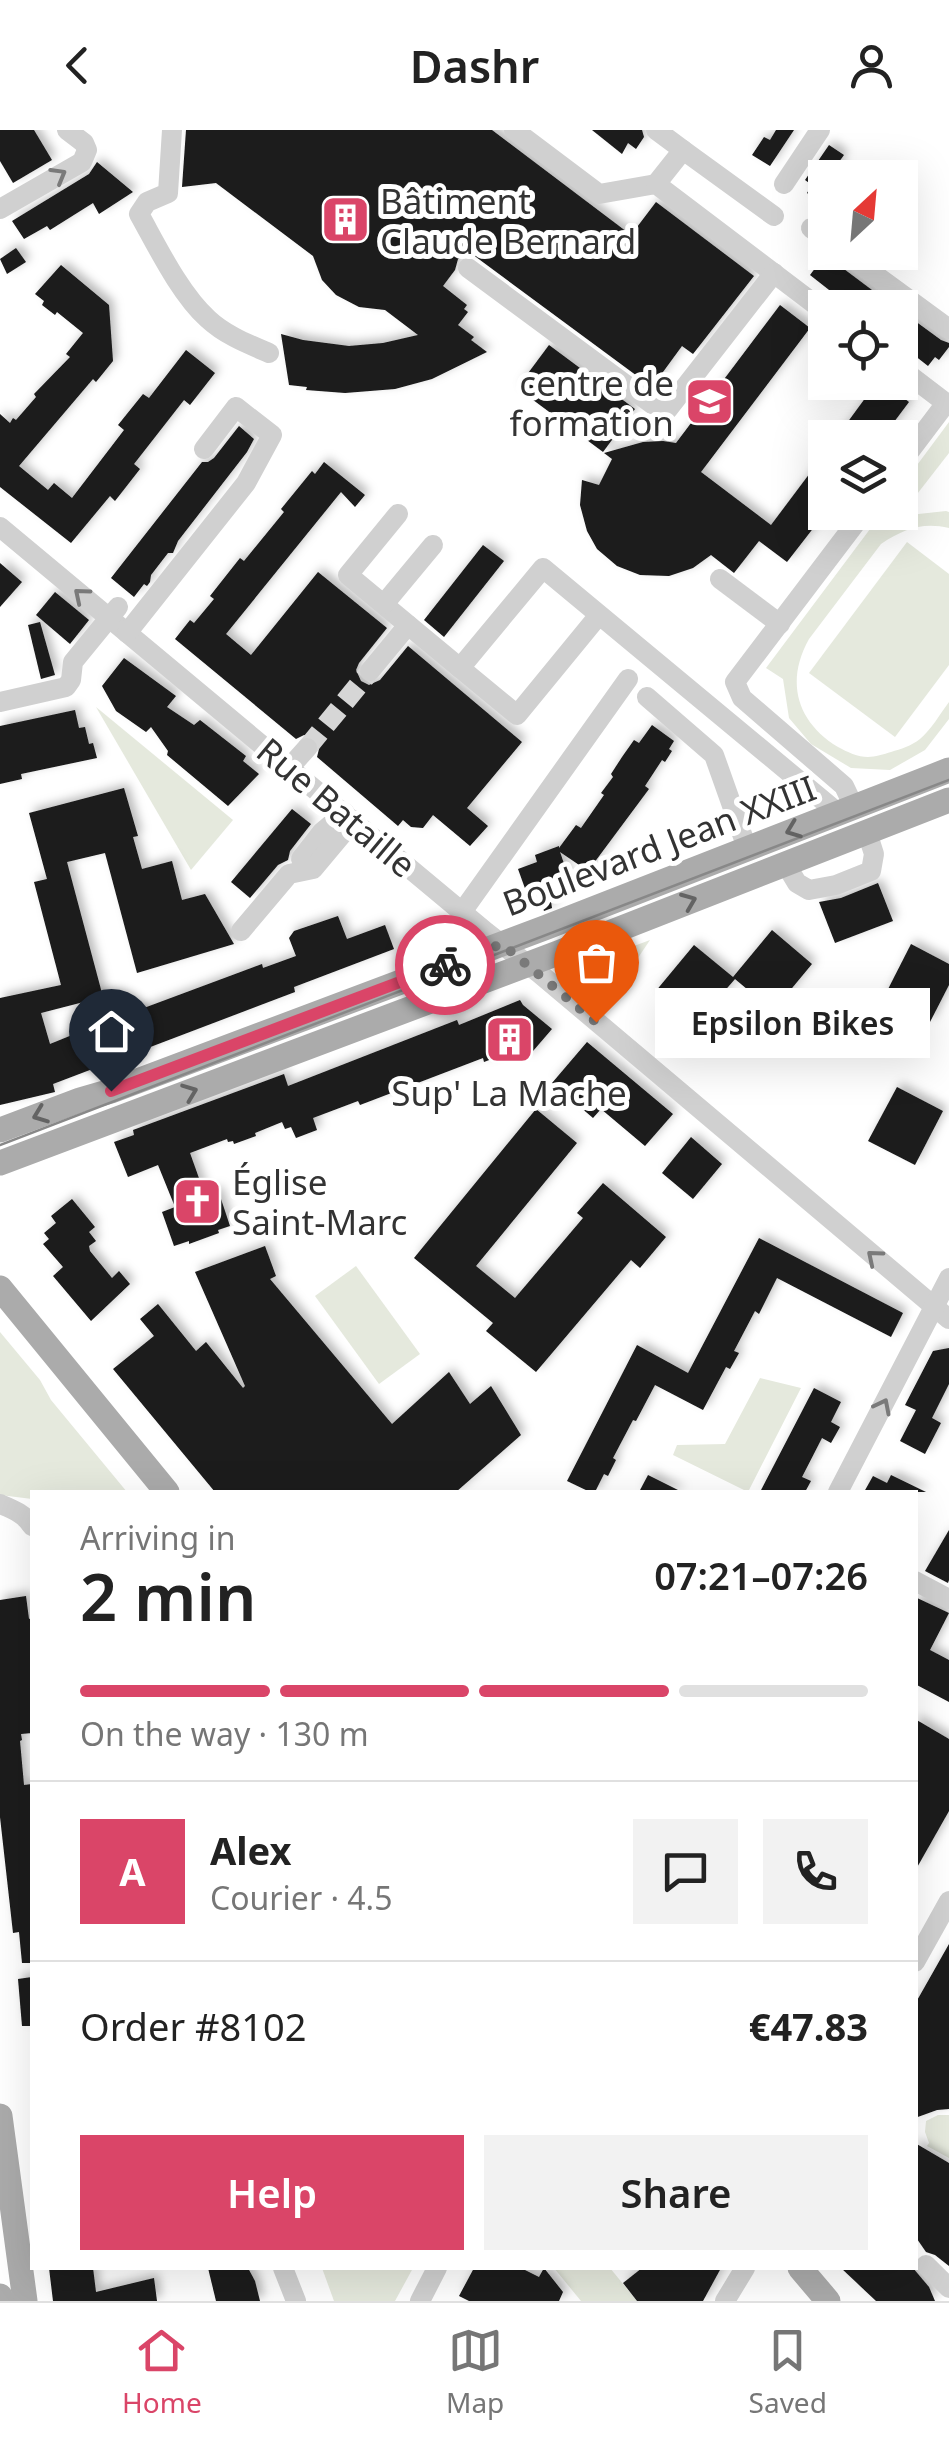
<!DOCTYPE html>
<meta charset="utf-8">
<style>
:root{--surface:#fff;--page:#f2f2f2;--text:#222;--muted:#767676;--line:#e0e0e0;--accent:#da4568}
body{margin:0;font-family:"Noto Sans",sans-serif;background:var(--page);color:var(--text);height:100vh;display:flex;flex-direction:column;font-size:38px;white-space:nowrap}
*{box-sizing:border-box;margin:0}
p{font-size:32px;color:var(--muted)}
.icon{flex:none;width:55px;height:55px;fill:none;stroke:currentColor;stroke-width:2;stroke-linecap:round;stroke-linejoin:round}
.map{position:relative;flex:1;overflow:hidden}
.side{position:absolute;left:30px;top:1360px;width:888px;height:780px;display:flex;flex-direction:column;background:var(--surface);border-radius:0px;box-shadow:0 10px 40px #0002}
.side>*{flex:none}
.needle{width:65px;rotate:26deg}
.fabs{position:absolute;left:808px;top:30px;display:grid;gap:20px}
.fabs a{display:grid;place-items:center;width:110px;height:110px;border-radius:0px;background:var(--surface);box-shadow:0 10px 40px #0002;font-size:50px}
.pin{position:absolute;display:grid;place-items:center;width:85px;height:85px;color:#fff;margin:-102px -42px;border-radius:50% 50% 50% 0;rotate:-45deg;box-shadow:0 0 10px #0007}
.pin .icon{rotate:45deg}
.courier{position:absolute;display:grid;place-items:center;width:100px;height:100px;margin:-50px;border:8px solid #da4568;border-radius:50%;background:#fff;color:#222;box-shadow:0 2px 12px #0007}
.bubble{position:absolute;height:70px;border-radius:0px;background:var(--surface);box-shadow:0 10px 40px #0002;font-size:32px;font-weight:600;line-height:70px;text-align:center}
.headline em{font-style:normal;font-weight:600}
.headline div{display:flex;flex-direction:column-reverse}
.headline{display:flex;align-items:center;justify-content:space-between;height:170px;padding:0 50px}
h1{font-size:65px;font-weight:600;line-height:75px}
.bar{display:grid;grid-template-columns:repeat(4,1fr);gap:15px 10px;align-content:center;height:120px;padding:0 50px}
.bar i{height:12px;border-radius:8px;background:var(--line)}
.bar .on{background:var(--accent)}
.bar p{grid-column:span 4}
.line{display:flex;align-items:center;gap:25px;padding:0 50px;border-top:2px solid var(--line)}
.line div{flex:1}
.round{display:grid;place-items:center;flex:none;width:105px;height:105px;border-radius:0px;background:var(--page)}
.primary-button{display:flex;gap:20px;margin-top:auto;padding:20px 50px}
.primary-button a{flex:1;height:115px;border-radius:0px;background:var(--accent);color:#fff;font-size:40px;font-weight:600;line-height:115px;text-align:center}
.primary-button a+a{background:var(--page);color:var(--text)}
header{display:flex;justify-content:space-between;align-items:center;height:130px;padding:0 50px;background:var(--surface);font-size:45px;font-weight:600}
.menu{display:flex;justify-content:space-around;align-items:center;height:140px;border-top:2px solid var(--line);background:var(--surface);font-size:28px;color:var(--muted)}
.menu a{display:grid;justify-items:center;gap:5px}
.menu .on{color:var(--accent)}
.map>svg:first-child{display:block}
.green{fill:#e5e9dd}
.building{fill:#1a1a1a;filter:url(#shadow)}
.lines{fill:none;stroke-linecap:round;stroke-linejoin:round}
.minor-tunnel{stroke:#d6d6d6;stroke-width:20;stroke-dasharray:20 10;stroke-linecap:butt}
.minor{stroke:#d0d0d0;stroke-width:20}
.major{stroke:#ababab;stroke-width:25}
.tram{stroke:#888;stroke-width:2.5}
.oneway{stroke:#7a7a7a}
.oneway2{stroke:#636363}
.done{stroke:#7a7a7a;stroke-width:10;stroke-dasharray:0 18}
.route{stroke:#da4568;stroke-width:12}
.labels{text-anchor:middle;dominant-baseline:central;stroke-width:10;stroke-linejoin:round;paint-order:stroke}
.poi-label{font-size:35px;fill:#333;stroke:#fff;text-anchor:start}
.street-label{font-size:35px;fill:#333;stroke:#fff}
</style>
<header><svg class="icon" aria-label="back" viewBox="0 0 24 24"><path d="M15 5l-7 7 7 7"/></svg>Dashr<svg class="icon" aria-label="person" viewBox="0 0 24 24"><circle cx="12" cy="8" r="4"/><path d="M4 21q1-7 8-7t8 7"/></svg></header>
<div class="map">
<svg width="949" height="2171" viewBox="0 0 949 2171">
<defs>
<filter id="shadow"><feDropShadow dx="4.5" dy="-4.5" stdDeviation="5" flood-color="#0004"/></filter>
</defs>
<rect width="100%" height="100%" fill="#fff"/>
<g class="green">
<path d="M949,292V323L900,386L946,381L949,382V398C922,392 904,399 881,414L809,509C785,552 797,592 838,617C847,622 858,627 868,627C875,627 884,624 891,622C901,619 911,616 920,609C931,600 940,584 949,572V589L925,620L890,640L851,638L811,614L789,588L783,549L766,538L882,383L900,382V358Z"/>
<polygon points="907,412 949,444 949,535 895,607 809,543"/>
<polygon points="96,577 233,690 191,740"/>
<polygon points="650,810 609,871 579,848 578,837"/>
<polygon points="356,1136 420,1224 379,1254 315,1166"/>
<polygon points="0,1202 40,1250 51,1270 127,1362 32,1362 32,1369 0,1365"/>
<polygon points="760,1248 801,1258 748,1362 673,1325 677,1315 725,1314"/>
<polygon points="938,1985 949,1985 949,2028 927,2016 929,2013 925,2002 926,1991"/>
<polygon points="322,2138 413,2138 395,2171 334,2171"/>
<polygon points="554,2138 610,2138 637,2171 581,2171"/>
</g>
<g class="building">
<polygon points="0,0 34,0 52,30 13,53 0,31"/>
<polygon points="186,0 492,0 631,105 656,72 754,146 693,224 682,216 652,257 476,127 467,124 458,129 455,140 443,156 467,175 464,179 468,182 458,195 474,207 471,210 487,222 432,249 395,259 345,263 306,260 307,257 289,255 281,204 303,210 349,216 383,213 418,205 385,180 359,177 336,165 322,150 313,126 216,53 182,57"/>
<polygon points="592,0 642,0 644,7 636,19 628,13 622,24"/>
<polygon points="776,0 794,0 770,36 752,25 764,7 770,10"/>
<polygon points="829,15 844,25 836,36 852,48 825,48 825,76 807,63 812,55 805,50"/>
<polygon points="97,32 133,62 99,84 93,73 50,100 47,96 24,109 12,91 89,44"/>
<polygon points="16,118 26,132 7,144 0,129"/>
<polygon points="822,121 831,123 836,133 896,178 852,178 810,145 816,137 812,134"/>
<polygon points="61,135 109,175 113,231 96,252 93,249 19,336 48,360 54,353 72,368 124,300 118,295 143,264 149,268 186,220 215,243 190,275 184,270 134,334 140,339 115,371 110,366 71,413 0,357 0,284 10,293 13,288 16,290 36,267 34,264 70,227 66,224 83,203 57,182 55,185 42,175 44,171 35,164"/>
<polygon points="780,175 810,198 701,342 771,395 825,323 825,383 787,432 759,411 734,443 711,425 693,438 669,446 640,445 617,436 597,419 587,401 580,375 582,350 599,355 612,329 604,323 643,312 663,311 676,313"/>
<polygon points="900,180 941,210 949,213 949,217 939,230 935,227 928,236 900,214"/>
<polygon points="549,215 635,279 603,322 517,258"/>
<polygon points="877,252 883,252 909,272 882,308 836,308"/>
<polygon points="239,296 254,309 247,322 178,411 173,423 168,423 151,445 150,452 147,456 144,454 134,467 111,448 202,332 208,332 214,328"/>
<polygon points="324,332 365,365 355,377 341,362 226,504 251,525 318,442 387,498 359,533 356,540 361,551 369,555 380,550 408,516 522,612 467,678 488,696 470,716 433,685 423,698 411,697 403,690 398,696 317,627 320,615 315,607 304,605 296,609 175,509 190,490 194,493 214,469 210,466 240,428 244,431 284,382 281,379 312,341 315,344"/>
<polygon points="483,415 504,431 444,507 424,490"/>
<polygon points="0,433 22,452 0,477"/>
<polygon points="55,462 89,490 70,514 36,485"/>
<polygon points="40,492 55,545 41,549 28,495"/>
<polygon points="124,528 176,566 167,577 194,595 200,590 246,626 243,631 259,644 228,676 167,625 168,621 151,597 146,602 116,581 102,556"/>
<polygon points="75,580 79,598 85,597 89,614 93,613 97,628 21,644 22,649 0,654 0,596"/>
<polygon points="652,595 674,611 669,619 672,621 665,632 662,630 645,656 649,659 588,741 560,722 570,751 549,758 552,778 544,781 537,761 527,764 518,739 537,732 535,725 559,716 559,718 576,695 581,698 604,665 601,663 613,647 611,644 622,627 634,610 639,613"/>
<polygon points="124,658 138,706 133,707 142,739 172,731 182,770 205,764 234,814 137,843 105,723 67,732 103,867 41,883 50,914 82,901 83,907 111,896 109,891 262,834 263,838 296,826 289,808 294,801 338,786 347,809 385,795 394,819 294,857 295,862 53,954 55,962 0,975 0,868 61,855 34,752 47,749 29,683"/>
<polygon points="292,679 311,694 290,721 288,730 278,735 250,768 231,752"/>
<polygon points="878,753 893,791 835,813 819,772 841,768"/>
<polygon points="772,800 812,834 773,881 735,849 695,895 655,862 694,815 733,847"/>
<polygon points="911,814 949,834 949,855 930,892 883,869"/>
<polygon points="520,870 523,875 552,899 527,928 519,921 514,928 505,924 484,932 483,928 360,975 358,971 313,988 317,1000 296,1008 291,997 285,999 282,992 255,1003 256,1006 234,1014 233,1011 228,1012 227,1009 190,1023 205,1065 218,1060 230,1096 218,1100 219,1103 189,1114 189,1111 174,1116 162,1082 175,1077 158,1035 128,1047 114,1012 134,1005 133,1000 284,944 288,956 457,890 459,895"/>
<polygon points="587,912 673,984 645,1016 601,979 593,988 552,953"/>
<polygon points="897,957 943,981 915,1035 868,1011"/>
<polygon points="536,979 577,1013 476,1136 515,1168 583,1088 577,1083 603,1053 666,1107 640,1138 631,1130 536,1242 486,1201 493,1193 414,1128"/>
<polygon points="691,1007 722,1034 693,1069 662,1043"/>
<polygon points="72,1069 95,1097 89,1102 96,1111 89,1116 90,1121 112,1148 119,1141 130,1154 91,1191 53,1146 63,1137 43,1114 49,1109 44,1103 56,1093 51,1086"/>
<polygon points="759,1108 903,1183 891,1207 777,1148 759,1184 755,1181 734,1221 739,1223 730,1239 726,1237 703,1280 655,1255 636,1291 633,1290 613,1328 616,1330 608,1346 604,1344 595,1362 590,1362 567,1351 637,1215 688,1243"/>
<polygon points="265,1116 276,1146 270,1149 392,1294 449,1242 470,1274 491,1256 521,1305 456,1362 215,1362 113,1239 154,1206 140,1189 158,1174 196,1221 206,1212 243,1258 245,1256 195,1142"/>
<polygon points="949,1218 949,1254 932,1288 941,1293 925,1324 900,1311 916,1280 905,1275 933,1221"/>
<polygon points="814,1258 841,1272 831,1292 840,1297 831,1313 822,1308 802,1347 811,1351 805,1362 760,1362"/>
<polygon points="648,1345 682,1362 639,1362"/>
<polygon points="891,1345 926,1362 864,1362 873,1346 887,1353"/>
<polygon points="949,1400 949,1450 948,1453 925,1441"/>
<polygon points="26,1466 29,1489 32,1488 32,1603 21,1604 22,1610 20,1611 24,1655 32,1654 32,1833 22,1833 19,1802 13,1803 0,1687 0,1470"/>
<polygon points="915,1467 949,1483 930,1520 949,1530 949,1572 915,1554"/>
<polygon points="915,1589 949,1609 949,1681 915,1741"/>
<polygon points="949,1814 949,1979 937,1980 915,1988 915,1874"/>
<polygon points="32,1847 32,1896 22,1896 18,1849"/>
<polygon points="915,2013 949,2033 949,2136 935,2125 926,2122 915,2106"/>
<polygon points="49,2138 93,2138 96,2162 154,2148 157,2171 53,2171"/>
<polygon points="208,2138 248,2138 255,2151 260,2171 216,2171"/>
<polygon points="474,2138 521,2138 539,2147 544,2138 563,2162 559,2171 469,2171 459,2166"/>
<polygon points="642,2138 721,2138 703,2171 637,2171 623,2153"/>
<polygon points="841,2138 913,2138 929,2157 935,2171 876,2171"/>
</g>
<g class="lines">
<polyline class="minor-tunnel" points="307,618 370,541"/>
<g class="minor">
<path d="M172,0L168,63L147,72L139,84C157,116 180,164 208,189C225,205 248,214 269,223"/>
<polyline points="514,0 599,64 656,54 825,182"/>
<polyline points="683,20 774,86"/>
<polyline points="656,54 683,20 656,0"/>
<polyline points="784,54 820,0"/>
<polyline points="0,79 82,32 87,20 84,13 67,0"/>
<polyline points="811,98 825,108"/>
<polyline points="844,122 949,199"/>
<polyline points="468,138 652,274 668,279 774,143"/>
<polyline points="900,238 946,273 900,334"/>
<polyline points="398,384 348,445 460,538"/>
<polyline points="0,397 486,802 539,843 949,1189"/>
<polyline points="720,449 780,494"/>
<polyline points="384,474 433,415"/>
<polyline points="599,485 517,585 460,538 543,438 820,668 838,683"/>
<polyline points="127,503 246,353 272,305 236,277 204,319"/>
<polyline points="370,541 408,495"/>
<polyline points="647,567 714,625 747,718"/>
<polyline points="0,572 66,557 71,550 73,532 118,477"/>
<polyline points="290,637 307,618"/>
<polyline points="854,677 844,656 742,568 735,552 864,382"/>
<polyline points="301,729 322,702 345,683"/>
<polyline points="785,733 797,753 809,760 836,755 871,741 874,724 867,702"/>
<polyline points="462,782 628,549"/>
<polyline points="241,801 289,744 313,739 354,690"/>
<polyline points="838,1362 949,1148"/>
<path d="M0,1374C12,1379 25,1384 32,1396"/>
<polyline points="915,1451 949,1469"/>
<polyline points="915,1832 949,1771"/>
<polyline points="926,2135 949,2158"/>
<polyline points="283,2138 296,2171"/>
<polyline points="420,2171 437,2138"/>
<polyline points="725,2171 745,2138"/>
</g>
<g class="major">
<polyline points="0,1000 80,970 111,961 547,797 949,640"/>
<polyline points="0,1033 558,823 949,670"/>
<polyline points="0,1158 167,1362"/>
<polyline points="0,1986 25,2171"/>
<polyline points="800,2138 828,2171"/>
<polyline points="0,2166 1,2171"/>
</g>
<polyline class="tram" points="0,1015 949,650"/>
</g>
<defs><path id="oneway-chevron" d="M-2-3.5L2.5 0L-2 3.5" fill="none" stroke-width="1.6" stroke-linecap="round" stroke-linejoin="round" transform="scale(2.5)"/></defs>
<g class="oneway">
<use href="#oneway-chevron" transform="translate(59 45) rotate(-30)"/>
<use href="#oneway-chevron" transform="translate(81 465) rotate(-140)"/>
<use href="#oneway-chevron" transform="translate(874 1127) rotate(-140)"/>
<use href="#oneway-chevron" transform="translate(883 1276) rotate(-63)"/>
</g>
<g class="oneway2">
<use href="#oneway-chevron" transform="translate(793 700) rotate(159)"/>
<use href="#oneway-chevron" transform="translate(689 771) rotate(-22)"/>
<use href="#oneway-chevron" transform="translate(190 962) rotate(-21)"/>
<use href="#oneway-chevron" transform="translate(40 985) rotate(159)"/>
</g>
<g class="lines">
<polyline class="done" points="445,835 502,814 596,892"/>
<polyline class="route" points="111,961 445,835"/>
</g>
<defs>
<symbol id="building-square" viewBox="-11 -11 22 22"><rect x="-9" y="-9" width="18" height="18" rx="4" fill="#da4568" stroke="#fff"/><path d="M-4-6H4V6H1V3H-1V6H-4ZM-2.5-4.3h1.7v1.8h-1.7ZM.8-4.3h1.7v1.8H.8ZM-2.5-1h1.7V.8h-1.7ZM.8-1h1.7V.8H.8Z" fill="#fff"/></symbol>
<symbol id="school-square" viewBox="-11 -11 22 22"><rect x="-9" y="-9" width="18" height="18" rx="4" fill="#da4568" stroke="#fff"/><path d="M0-5L7-2L0 1L-7-2ZM-4 1L0 2.5L4 1V4Q0 6-4 4Z" fill="#fff"/></symbol>
<symbol id="church-square" viewBox="-11 -11 22 22"><rect x="-9" y="-9" width="18" height="18" rx="4" fill="#da4568" stroke="#fff"/><path d="M-1.2-6h2.4v3.5h3.3v2.4h-3.3V6h-2.4V-.1h-3.3v-2.4h3.3Z" fill="#fff"/></symbol>
</defs>
<g fill-rule="evenodd">
<use href="#building-square" x="318" y="62" width="55" height="55"/>
<use href="#school-square" x="682" y="244" width="55" height="55"/>
<use href="#building-square" x="482" y="882" width="55" height="55"/>
<use href="#church-square" x="170" y="1044" width="55" height="55"/>
</g>
<g class="labels">
<g class="poi-label">
<text x="380" y="70">Bâtiment<tspan x="380" dy="40">Claude Bernard</tspan></text>
<text x="674" y="252" text-anchor="end">centre de<tspan x="674" dy="40">formation</tspan></text>
<text x="509" y="962" text-anchor="middle">Sup' La Mache</text>
<text x="232" y="1051">Église<tspan x="232" dy="40">Saint-Marc</tspan></text>
</g>
<g class="street-label">
<text transform="translate(337 677) rotate(40)">Rue Bataille</text>
<text transform="translate(659 715) rotate(-21)">Boulevard Jean XXIII</text>
</g>
</g>
</svg>
<div class="fabs">
<a><svg class="needle" viewBox="-14 -14 28 28"><path d="M0-13l5 13h-10z" fill="#e53935"/><path d="M0 13l5-13h-10z" fill="#767676"/></svg></a>
<a><svg class="icon" aria-label="locate" viewBox="0 0 24 24"><circle cx="12" cy="12" r="6"/><path d="M12 2v4M12 18v4M2 12h4M18 12h4"/></svg></a>
<a><svg class="icon" aria-label="layers" viewBox="0 0 24 24"><path d="M12 4l9 5-9 5-9-5zM3 14l9 5 9-5"/></svg></a>
</div>
<div class="pin" style="left:596px;top:892px;background:#ea580c"><svg class="icon" aria-label="bag" viewBox="0 0 24 24"><path d="M5 8h14l-1 12H6zM9 8a3 3 0 0 1 6 0"/></svg></div>
<div class="pin" style="left:111px;top:961px;background:#1f2937"><svg class="icon" aria-label="home" viewBox="0 0 24 24"><path d="M3 11l9-7 9 7M6 9v11h12V9"/></svg></div>
<div class="courier" style="left:445px;top:835px"><svg class="icon" aria-label="bike" viewBox="0 0 24 24"><circle cx="6" cy="16" r="4"/><circle cx="18" cy="16" r="4"/><path d="M6 16l4-8h5l3 8M10 8l3 8H6M13 5h3"/></svg></div>
<div class="bubble" style="left:655px;top:858px;width:275px">Epsilon Bikes</div>
<section class="side">
<div class="headline"><div><h1>2 min</h1><p>Arriving in</p></div><em>07:21–07:26</em></div>
<div class="bar"><i class="on"></i><i class="on"></i><i class="on"></i><i></i><p>On the way · 130 m</p></div>
<div class="line" style="height:180px"><b class="round" style="background:var(--accent);color:#fff">A</b><div><b>Alex</b><p>Courier · 4.5</p></div><a class="round"><svg class="icon" aria-label="chat" viewBox="0 0 24 24"><path d="M4 5h16v11H9l-5 4z"/></svg></a><a class="round"><svg class="icon" aria-label="phone" viewBox="0 0 24 24"><path d="M5 4h4l2 5-3 2q2 4 5 5l2-3 5 2v4C11 20 4 13 5 4z"/></svg></a></div>
<div class="line" style="height:130px"><div>Order #8102</div><b>€47.83</b></div>
<div class="primary-button"><a>Help</a><a>Share</a></div>
</section>
</div>
<nav class="menu">
<a class="on"><svg class="icon" aria-label="home" viewBox="0 0 24 24"><path d="M3 11l9-7 9 7M6 9v11h12V9"/></svg>Home</a>
<a><svg class="icon" aria-label="map" viewBox="0 0 24 24"><path d="M3 6l6-2 6 2 6-2v14l-6 2-6-2-6 2zM9 4v14M15 6v14"/></svg>Map</a>
<a><svg class="icon" aria-label="saved" viewBox="0 0 24 24"><path d="M7 4h10v16l-5-4-5 4z"/></svg>Saved</a>
</nav>
